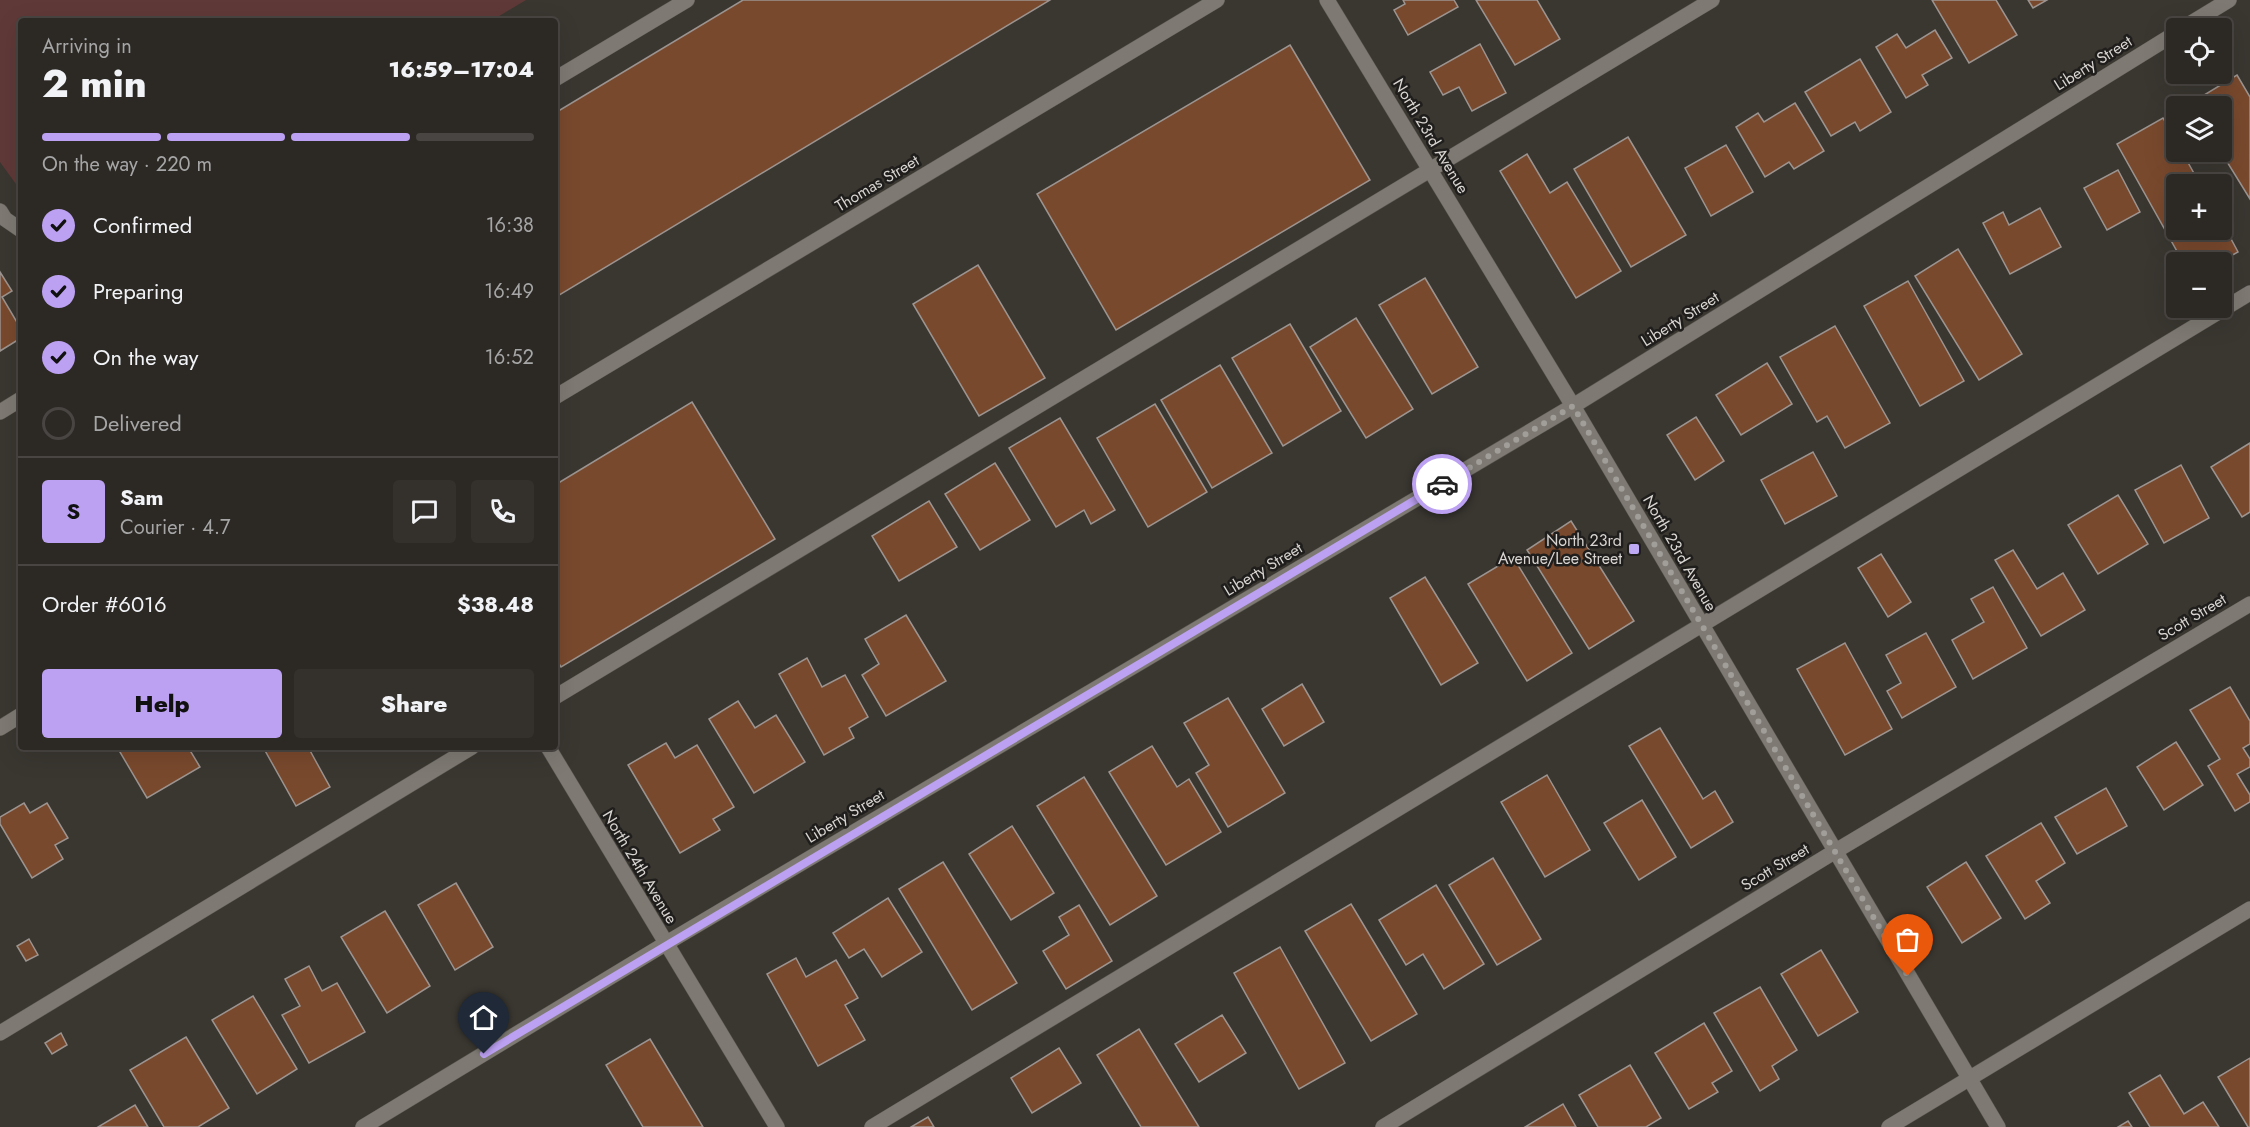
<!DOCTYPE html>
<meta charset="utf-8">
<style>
:root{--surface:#2c2925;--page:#34312d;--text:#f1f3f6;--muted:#a6a6a7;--line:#484542;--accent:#bca0f2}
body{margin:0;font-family:Jost,sans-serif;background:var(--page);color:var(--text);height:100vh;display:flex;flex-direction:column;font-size:22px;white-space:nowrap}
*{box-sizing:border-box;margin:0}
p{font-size:20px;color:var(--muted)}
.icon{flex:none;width:33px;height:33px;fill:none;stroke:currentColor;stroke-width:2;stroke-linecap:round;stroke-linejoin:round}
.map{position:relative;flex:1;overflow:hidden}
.panel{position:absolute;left:18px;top:18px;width:540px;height:732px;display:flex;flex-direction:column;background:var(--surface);border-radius:6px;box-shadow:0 6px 24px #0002,0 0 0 2px var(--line)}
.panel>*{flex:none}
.controls{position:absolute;left:2166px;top:18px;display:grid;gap:12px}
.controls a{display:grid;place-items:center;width:66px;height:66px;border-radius:6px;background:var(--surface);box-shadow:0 6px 24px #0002,0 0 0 2px var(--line);font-size:30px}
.pin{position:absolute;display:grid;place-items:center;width:51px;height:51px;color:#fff;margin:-62px -26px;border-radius:50% 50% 50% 0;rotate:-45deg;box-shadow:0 0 6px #0007}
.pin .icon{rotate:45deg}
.courier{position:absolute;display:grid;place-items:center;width:60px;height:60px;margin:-30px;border:4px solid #bca0f2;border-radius:50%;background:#fff;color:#222;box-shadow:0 2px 8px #0007}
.headline em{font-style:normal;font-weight:800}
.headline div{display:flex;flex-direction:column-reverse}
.headline{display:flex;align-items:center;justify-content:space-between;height:102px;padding:0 24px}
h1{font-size:39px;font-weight:800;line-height:45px}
.bar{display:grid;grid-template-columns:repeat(4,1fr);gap:9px 6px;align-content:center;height:72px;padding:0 24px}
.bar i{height:8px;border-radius:4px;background:var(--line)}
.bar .on{background:var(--accent)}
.bar p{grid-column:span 4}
.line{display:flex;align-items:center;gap:15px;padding:0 24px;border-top:2px solid var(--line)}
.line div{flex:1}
.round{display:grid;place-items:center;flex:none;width:63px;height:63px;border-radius:6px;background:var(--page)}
ol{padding:0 24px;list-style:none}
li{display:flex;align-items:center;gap:18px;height:66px}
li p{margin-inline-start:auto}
li .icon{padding:6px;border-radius:50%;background:var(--accent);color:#111;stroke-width:4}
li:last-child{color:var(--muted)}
li i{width:33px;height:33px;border:3px solid var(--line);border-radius:50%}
.primary-button{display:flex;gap:12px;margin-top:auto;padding:12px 24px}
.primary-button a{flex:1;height:69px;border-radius:6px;background:var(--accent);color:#111;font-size:24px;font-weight:800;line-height:69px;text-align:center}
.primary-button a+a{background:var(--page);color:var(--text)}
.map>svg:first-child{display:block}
.green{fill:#5f3938}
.building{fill:#79492d;stroke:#9c9490;stroke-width:1.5}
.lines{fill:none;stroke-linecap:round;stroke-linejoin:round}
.minor-casing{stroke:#595550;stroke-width:16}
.minor{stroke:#7e7a73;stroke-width:15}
.done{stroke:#a19e9a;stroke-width:6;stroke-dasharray:0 10.8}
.route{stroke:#bca0f2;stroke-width:8}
.poi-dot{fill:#bea9f5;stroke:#201e1c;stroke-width:2}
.labels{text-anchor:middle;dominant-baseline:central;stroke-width:5;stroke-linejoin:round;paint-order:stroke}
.street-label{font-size:16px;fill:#d8d5d2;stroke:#201e1c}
.poi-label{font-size:16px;fill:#d8d5d2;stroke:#201e1c;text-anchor:end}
</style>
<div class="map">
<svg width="2250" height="1127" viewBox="0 0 2250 1127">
<rect width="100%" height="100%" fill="#3a3731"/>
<polygon class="green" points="0,0 526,0 491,21 21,21 21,191 0,162"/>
<g class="building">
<polygon points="743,0 1050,0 556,297 555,113"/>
<polygon points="1403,0 1454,0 1458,7 1408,35 1394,10 1405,4"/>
<polygon points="1476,0 1537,0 1560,39 1515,65"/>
<polygon points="1932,0 1996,0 2017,35 1969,63"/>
<polygon points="2028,0 2047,0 2033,8"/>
<polygon points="1935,30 1952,58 1922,75 1928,85 1906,98 1876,47 1897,34 1906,48"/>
<polygon points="1480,44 1506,93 1472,111 1459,87 1443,95 1430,72"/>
<polygon points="1290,45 1370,180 1116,330 1037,194"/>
<polygon points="1860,59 1891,112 1860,131 1855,122 1831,136 1805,92"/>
<polygon points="2237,75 2250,97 2250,199 2221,152 2222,106 2193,106 2191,103"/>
<polygon points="1795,103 1824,151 1794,169 1789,162 1765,177 1736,127 1758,113 1764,122"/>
<polygon points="2163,118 2176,142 2176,152 2182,152 2200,184 2176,184 2176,230 2222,230 2222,222 2238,252 2220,262 2183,262 2117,144"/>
<polygon points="1628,137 1686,235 1631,267 1574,169"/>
<polygon points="1726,145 1753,192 1711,216 1685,168"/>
<polygon points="1527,154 1550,193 1567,182 1621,271 1576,298 1500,171"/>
<polygon points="2118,170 2140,212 2107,230 2084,188"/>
<polygon points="2040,208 2061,247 2010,274 1983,223 2003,212 2009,225"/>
<polygon points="1958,249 2022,354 1979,380 1915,276"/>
<polygon points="978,265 1045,378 979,416 913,304"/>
<polygon points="0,272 12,291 2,297 21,329 21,338 0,351"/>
<polygon points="1425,278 1478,367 1432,394 1379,305"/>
<polygon points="1908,281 1964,381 1920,406 1864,306"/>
<polygon points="1356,318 1413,409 1366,438 1310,347"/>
<polygon points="1290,324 1341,411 1283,446 1232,358"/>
<polygon points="1835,326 1890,423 1845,448 1827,416 1817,422 1780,357"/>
<polygon points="1767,363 1792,404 1741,435 1716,395"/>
<polygon points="1220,365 1272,453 1212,488 1161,400"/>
<polygon points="692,402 775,539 561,667 555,657 555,485"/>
<polygon points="1155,404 1207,492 1148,527 1097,438"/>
<polygon points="1696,417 1724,461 1695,480 1667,435"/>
<polygon points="1060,418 1115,510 1091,524 1084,510 1056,527 1009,448"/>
<polygon points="2250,443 2250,512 2242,517 2211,467"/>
<polygon points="1813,452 1837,496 1785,524 1761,480"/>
<polygon points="995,463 1030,520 980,550 945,494"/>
<polygon points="2181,465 2209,518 2164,543 2135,490"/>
<polygon points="2118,495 2148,544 2098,574 2068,525"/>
<polygon points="929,501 957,547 899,581 872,536"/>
<polygon points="1571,521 1634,621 1589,649 1527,550"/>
<polygon points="2013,550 2037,589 2063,573 2085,610 2041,636 1995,560"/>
<polygon points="1881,554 1911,602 1888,617 1858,568"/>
<polygon points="1513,557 1572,653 1527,681 1468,584"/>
<polygon points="1425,577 1478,663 1441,685 1390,598"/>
<polygon points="1993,587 2027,648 1973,679 1952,640 1984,622 1971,599"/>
<polygon points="906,615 946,681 886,716 862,675 879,664 865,639"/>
<polygon points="1926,633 1956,687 1902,718 1887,691 1901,683 1886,655"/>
<polygon points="1845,643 1892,729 1845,755 1797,669"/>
<polygon points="807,658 822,687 845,675 868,717 849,728 854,738 824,755 779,674"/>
<polygon points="1302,684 1324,722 1284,746 1262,709"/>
<polygon points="2230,687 2250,721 2250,744 2243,748 2250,759 2250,767 2237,774 2250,795 2250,802 2235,811 2208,766 2220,759 2190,710"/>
<polygon points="1228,698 1285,793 1228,827 1196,773 1209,765 1184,723"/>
<polygon points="738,701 755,728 776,715 805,762 754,793 709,719"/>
<polygon points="1660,728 1703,799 1715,791 1733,822 1691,848 1629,746"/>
<polygon points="2176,742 2203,785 2164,810 2137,767"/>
<polygon points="666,743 675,758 697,745 734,807 713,819 720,830 680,853 628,765"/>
<polygon points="1152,746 1177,787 1189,779 1221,832 1166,865 1109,772"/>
<polygon points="117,747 188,747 200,767 147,798"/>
<polygon points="263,747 308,747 330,787 296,806"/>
<polygon points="1547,775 1590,850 1545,877 1501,802"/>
<polygon points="1084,777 1157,896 1110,925 1037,806"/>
<polygon points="2106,788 2127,826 2077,854 2055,817"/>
<polygon points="1642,800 1676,857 1639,880 1604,823"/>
<polygon points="24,803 30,813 47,803 68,838 55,845 63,859 32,878 0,824 0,817"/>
<polygon points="2041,823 2065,863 2036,881 2050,903 2025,919 1986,856"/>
<polygon points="1012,826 1054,893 1011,920 969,854"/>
<polygon points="1493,858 1541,939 1497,965 1449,885"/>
<polygon points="943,862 1017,983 972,1010 899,889"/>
<polygon points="1966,862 2001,918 1962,943 1927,887"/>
<polygon points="456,883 493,947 455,970 418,905"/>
<polygon points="1436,885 1484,964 1444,989 1423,954 1406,965 1379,920"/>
<polygon points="888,898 922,952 882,977 864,949 849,958 833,933"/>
<polygon points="1351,904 1417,1014 1371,1041 1305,931"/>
<polygon points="1079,905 1112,961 1066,989 1043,951 1069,935 1059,917"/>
<polygon points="385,911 430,986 387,1013 341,937"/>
<polygon points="29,939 38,955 26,961 17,946"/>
<polygon points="1280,947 1345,1063 1299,1089 1234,973"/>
<polygon points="1821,950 1858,1012 1818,1036 1781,974"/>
<polygon points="796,958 806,977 836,960 858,998 845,1005 865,1040 818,1066 767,974"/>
<polygon points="309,966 322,991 337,983 365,1032 309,1063 282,1015 300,1006 285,979"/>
<polygon points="1760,987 1797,1050 1772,1066 1779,1079 1760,1091 1714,1013"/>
<polygon points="253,996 297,1069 257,1094 212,1020"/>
<polygon points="1222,1015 1246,1053 1199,1082 1175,1044"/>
<polygon points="1704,1023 1732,1071 1712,1083 1718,1092 1689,1109 1655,1053"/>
<polygon points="1139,1029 1199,1127 1141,1127 1097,1055"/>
<polygon points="61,1033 67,1045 52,1054 45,1043"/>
<polygon points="186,1037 229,1108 198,1127 164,1127 130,1070"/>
<polygon points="650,1039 703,1127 643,1127 606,1065"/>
<polygon points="1059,1048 1081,1083 1032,1113 1011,1078"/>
<polygon points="2250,1058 2250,1127 2248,1127 2218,1077"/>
<polygon points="1630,1065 1661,1118 1646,1127 1598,1127 1579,1095"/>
<polygon points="2160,1075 2184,1114 2203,1102 2219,1127 2150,1127 2129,1093"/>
<polygon points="1563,1104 1576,1127 1525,1127"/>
<polygon points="135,1105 148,1127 98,1127"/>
<polygon points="928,1117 934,1127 911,1127"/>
<polygon points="2128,1121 2132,1127 2118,1127"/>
</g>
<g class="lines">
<defs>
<g id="minor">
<polyline points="1327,0 1573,406 1998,1127"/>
<polyline points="2183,28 2229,0"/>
<polyline points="555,79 687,0"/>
<polyline points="0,211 5,219 21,230"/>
<polyline points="555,397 1217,0"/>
<polyline points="0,412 21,399"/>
<polyline points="555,697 1712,0"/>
<polyline points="0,728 21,715"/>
<polyline points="548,747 777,1127"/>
<polyline points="0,1033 472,747"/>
<polyline points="363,1127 665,944 1573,406 2176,33"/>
<polyline points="872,1127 2250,293"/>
<polyline points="1383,1127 1834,852 2250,604"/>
<polyline points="1889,1127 2250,909"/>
</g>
</defs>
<use href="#minor" class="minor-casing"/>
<use href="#minor" class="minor"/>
</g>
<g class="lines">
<polyline class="done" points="1442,484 1573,406 1908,976"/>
<polyline class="route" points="484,1054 1442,484"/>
</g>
<rect class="poi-dot" x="1628" y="543" width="12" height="12" rx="3"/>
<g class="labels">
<g class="street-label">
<text transform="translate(2093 63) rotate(-32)">Liberty Street</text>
<text transform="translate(1431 136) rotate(59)">North 23rd Avenue</text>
<text transform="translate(877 183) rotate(-31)">Thomas Street</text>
<text transform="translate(1680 319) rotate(-32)">Liberty Street</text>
<text transform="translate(1680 553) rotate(60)">North 23rd Avenue</text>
<text transform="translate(1263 569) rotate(-31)">Liberty Street</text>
<text transform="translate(2192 617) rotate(-31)">Scott Street</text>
<text transform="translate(845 816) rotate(-31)">Liberty Street</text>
<text transform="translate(640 867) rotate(59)">North 24th Avenue</text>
<text transform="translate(1775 867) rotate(-31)">Scott Street</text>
</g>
<g class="poi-label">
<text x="1622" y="540">North 23rd<tspan x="1622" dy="18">Avenue/Lee Street</tspan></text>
</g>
</g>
</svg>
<div class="controls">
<a><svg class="icon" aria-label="locate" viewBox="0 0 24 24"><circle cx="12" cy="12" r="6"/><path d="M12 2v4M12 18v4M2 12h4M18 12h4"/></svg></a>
<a><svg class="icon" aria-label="layers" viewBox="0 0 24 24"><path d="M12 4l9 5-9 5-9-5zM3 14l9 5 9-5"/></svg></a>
<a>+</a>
<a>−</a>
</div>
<div class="pin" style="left:1908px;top:976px;background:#ea580c"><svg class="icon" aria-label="bag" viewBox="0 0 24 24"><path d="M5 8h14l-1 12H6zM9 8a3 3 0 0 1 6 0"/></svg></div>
<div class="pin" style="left:484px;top:1054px;background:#1f2937"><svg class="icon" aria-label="home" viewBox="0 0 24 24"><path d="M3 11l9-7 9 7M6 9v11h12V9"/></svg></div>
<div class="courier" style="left:1442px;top:484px"><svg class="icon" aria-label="car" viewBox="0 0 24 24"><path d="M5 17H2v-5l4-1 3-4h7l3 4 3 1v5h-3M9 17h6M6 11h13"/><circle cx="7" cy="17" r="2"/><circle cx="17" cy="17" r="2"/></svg></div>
<section class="panel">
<div class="headline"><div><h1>2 min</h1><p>Arriving in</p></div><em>16:59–17:04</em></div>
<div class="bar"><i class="on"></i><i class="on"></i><i class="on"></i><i></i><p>On the way · 220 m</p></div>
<ol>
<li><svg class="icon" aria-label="check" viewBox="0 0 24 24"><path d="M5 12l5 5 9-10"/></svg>Confirmed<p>16:38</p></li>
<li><svg class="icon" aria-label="check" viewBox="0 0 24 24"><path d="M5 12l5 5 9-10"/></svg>Preparing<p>16:49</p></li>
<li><svg class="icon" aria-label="check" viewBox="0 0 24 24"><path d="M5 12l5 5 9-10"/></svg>On the way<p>16:52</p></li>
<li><i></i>Delivered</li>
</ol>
<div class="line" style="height:108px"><b class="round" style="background:var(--accent);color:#111">S</b><div><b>Sam</b><p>Courier · 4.7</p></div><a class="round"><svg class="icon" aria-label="chat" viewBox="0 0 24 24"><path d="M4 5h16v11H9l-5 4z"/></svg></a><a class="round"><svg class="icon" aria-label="phone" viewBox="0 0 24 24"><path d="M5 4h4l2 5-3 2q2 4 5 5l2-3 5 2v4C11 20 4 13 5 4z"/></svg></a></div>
<div class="line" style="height:78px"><div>Order #6016</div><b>$38.48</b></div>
<div class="primary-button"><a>Help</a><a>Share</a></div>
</section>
</div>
